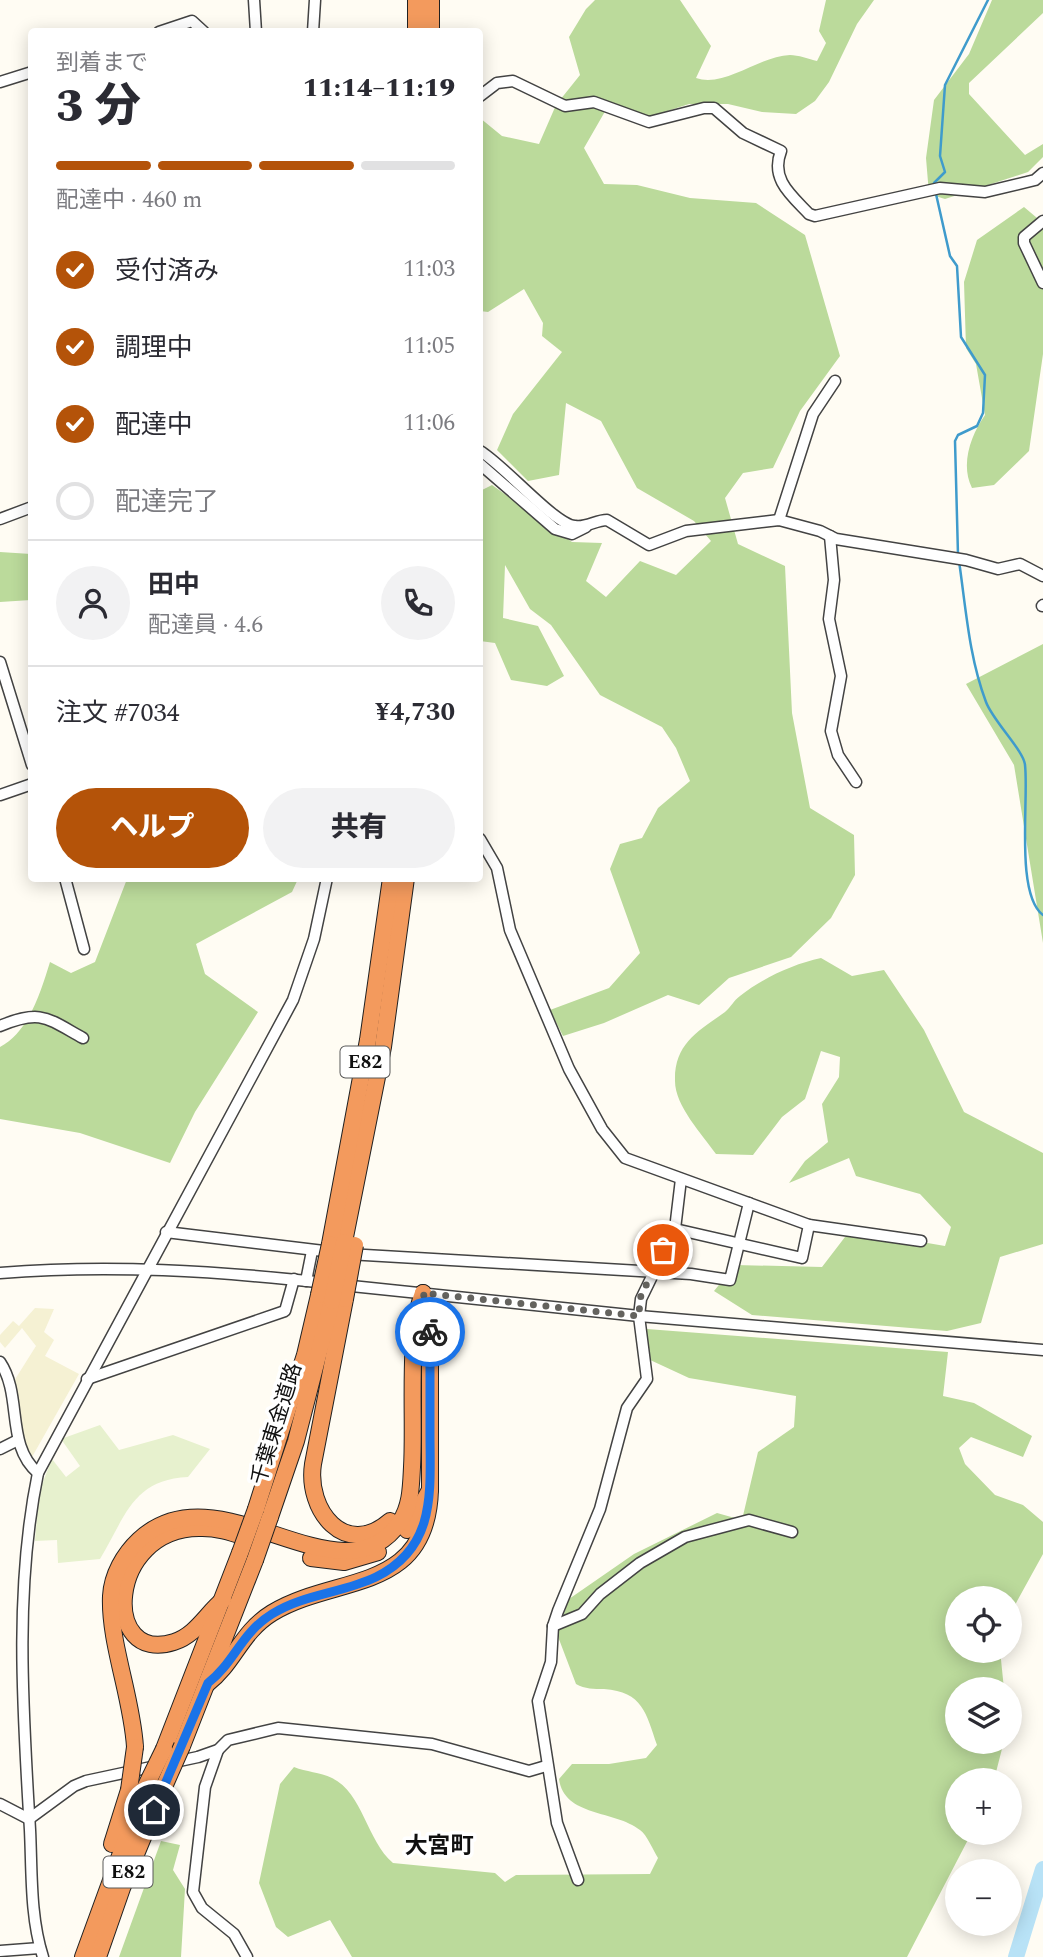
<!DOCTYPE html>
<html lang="ja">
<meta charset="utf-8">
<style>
:root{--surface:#fff;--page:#f2f2f3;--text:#2b2b33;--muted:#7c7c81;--line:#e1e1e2;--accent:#b45309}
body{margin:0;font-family:Spectral,"Noto Sans JP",serif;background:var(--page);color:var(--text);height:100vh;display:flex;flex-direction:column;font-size:26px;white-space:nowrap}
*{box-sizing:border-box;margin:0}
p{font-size:23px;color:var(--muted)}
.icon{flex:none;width:38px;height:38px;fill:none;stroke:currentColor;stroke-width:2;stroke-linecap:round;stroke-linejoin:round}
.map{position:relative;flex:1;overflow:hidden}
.sheet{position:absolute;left:28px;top:28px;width:455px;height:854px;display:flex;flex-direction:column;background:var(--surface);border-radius:7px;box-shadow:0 4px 18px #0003}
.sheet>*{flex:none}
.controls{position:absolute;left:945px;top:1586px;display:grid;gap:14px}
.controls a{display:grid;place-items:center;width:77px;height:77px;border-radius:50%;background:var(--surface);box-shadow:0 4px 18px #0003;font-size:35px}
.pin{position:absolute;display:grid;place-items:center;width:60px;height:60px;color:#fff;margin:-30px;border:4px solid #fff;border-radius:50%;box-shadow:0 2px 7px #0007}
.courier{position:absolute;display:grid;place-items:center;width:70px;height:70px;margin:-35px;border:5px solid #1a73e8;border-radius:50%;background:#fff;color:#222;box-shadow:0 2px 9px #0007}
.headline em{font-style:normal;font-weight:800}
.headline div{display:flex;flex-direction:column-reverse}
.headline{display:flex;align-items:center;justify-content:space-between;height:119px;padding:0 28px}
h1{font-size:46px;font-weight:800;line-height:52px}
.bar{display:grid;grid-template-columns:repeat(4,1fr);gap:10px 7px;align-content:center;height:84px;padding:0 28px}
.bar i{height:9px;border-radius:5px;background:var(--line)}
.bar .current{background:var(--accent)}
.bar p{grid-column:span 4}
.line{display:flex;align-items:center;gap:18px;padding:0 28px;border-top:2px solid var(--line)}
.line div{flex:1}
.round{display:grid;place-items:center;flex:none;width:74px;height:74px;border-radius:37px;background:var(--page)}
ol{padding:0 28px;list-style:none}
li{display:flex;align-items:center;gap:21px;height:77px}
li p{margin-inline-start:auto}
li .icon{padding:7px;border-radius:50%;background:var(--accent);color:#fff;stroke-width:4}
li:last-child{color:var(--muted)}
li i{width:38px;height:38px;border:4px solid var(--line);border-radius:50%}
.primary-button{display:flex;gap:14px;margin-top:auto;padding:14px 28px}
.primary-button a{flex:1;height:80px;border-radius:42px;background:var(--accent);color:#fff;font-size:28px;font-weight:800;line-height:80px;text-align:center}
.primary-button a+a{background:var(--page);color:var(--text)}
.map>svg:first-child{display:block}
.farmland{fill:#f5f1d3}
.forest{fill:#bbda9b}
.pitch{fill:#e7f1ce}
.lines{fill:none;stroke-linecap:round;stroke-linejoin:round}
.stream{stroke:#3f9bcc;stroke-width:2.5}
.river{stroke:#b8e2f6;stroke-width:16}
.minor-casing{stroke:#434343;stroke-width:13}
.highway-casing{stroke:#212121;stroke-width:18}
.minor{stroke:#fff;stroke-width:10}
.highway{stroke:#f39a5d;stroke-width:16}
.highway-bridge-casing{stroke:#212121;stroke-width:18;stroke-linecap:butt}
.highway-bridge{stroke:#f39a5d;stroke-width:16}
.done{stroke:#64635f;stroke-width:7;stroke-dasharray:0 12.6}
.route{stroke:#1a73e8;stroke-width:9}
.labels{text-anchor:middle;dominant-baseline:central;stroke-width:7;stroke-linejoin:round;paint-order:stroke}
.shield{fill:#fff;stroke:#585858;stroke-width:2}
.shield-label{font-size:19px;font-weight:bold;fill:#101010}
.street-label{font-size:21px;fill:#101010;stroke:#fff}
.neighbourhood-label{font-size:23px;font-weight:bold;fill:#101010;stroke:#fff}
</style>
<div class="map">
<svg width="1043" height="1957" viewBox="0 0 1043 1957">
<rect width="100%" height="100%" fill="#fffcf3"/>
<polygon class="farmland" points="35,1308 54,1309 44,1332 54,1340 45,1356 79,1374 32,1457 22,1436 14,1381 36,1346 22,1328 5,1348 0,1342 0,1335 13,1321 19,1326"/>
<g class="forest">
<path d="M595,0H680L711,46L696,78C725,88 759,56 790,55C798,55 809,59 817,61L826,43L819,31L826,0H874L857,24L829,82L815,101L796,114L762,112L728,104H689L649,117L607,108L584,148L604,184L637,185L690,198L756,203L805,235L840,356L800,411L773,468L743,473L725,498L738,544L785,566L792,713L810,808L854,835L855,875L831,918L791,957L729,978L699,1005L668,995L604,1023L563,1036L550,1010L609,988L640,953L610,869L620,844L642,838L658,808L690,781L676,748L662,727L600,695L551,625L530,609L505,565L503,618L538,626L564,676L547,686L511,680L495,643L480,641V491L492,485L572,542L602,543L586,581L606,597L640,561L676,575L711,541L694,521L637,488L601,421L566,403L559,475L528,481L497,450L513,414L562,352L542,336L543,323L524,289L488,312L480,311V118L502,136L539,144L556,105L580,75L569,37L586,9Z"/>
<polygon points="992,0 1043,0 1043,13 969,83 969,94 1025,155 1043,144 1043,157 1028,172 945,199 929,194 926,158 934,100 969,54"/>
<path d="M1024,207L1043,223V354L1029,451L994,485L972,488C960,464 971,435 985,415L976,364L966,348L964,282L977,240Z"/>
<polygon points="0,552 31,554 31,600 0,602"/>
<polygon points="1043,644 1043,943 1014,765 966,684"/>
<path d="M127,879H298L292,892L196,944L205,974L258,1012L195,1112L170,1163L80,1133L0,1119V1047C29,1032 41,991 50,962L71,973L95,962Z"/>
<path d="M821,958L852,976L884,970L924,1030L964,1112L1043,1153V1244L1000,1257L981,1323L947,1331L752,1315L714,1291L735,1265L822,1267L845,1237L881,1235L945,1246L951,1227L920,1194L856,1176L849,1158L789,1183L805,1161L828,1142L822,1104L839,1077L840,1057L821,1051L805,1099L782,1117L753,1155L716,1154C702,1134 675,1106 675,1081C674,1043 699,1031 725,1012C731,1007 734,1000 740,996C763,978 793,964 821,958Z"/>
<path d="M647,1329L948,1352L943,1396L974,1403L1032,1436L1023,1457L971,1437L959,1448L965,1464L995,1495L1023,1505L1043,1522V1554L1010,1614V1598H957V1650H1000L1004,1689H957V1741H1004L994,1780H957V1832H972L907,1957H352L330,1920L288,1937L276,1927L259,1883L280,1784L294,1767C306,1772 320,1772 332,1778C363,1793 367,1841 393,1863L495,1873L505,1882L516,1875L650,1874L658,1858C653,1850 647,1835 640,1830C615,1810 564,1817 559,1779L572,1764H609L646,1758L657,1745C646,1713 643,1692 604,1689C594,1689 585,1689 576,1684L557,1634L569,1599L634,1554L717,1513L742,1520L758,1452L794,1427L796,1396L689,1378L648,1359Z"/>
<polygon points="161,1841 180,1845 173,1870 185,1889 181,1957 119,1957"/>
</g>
<path class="pitch" d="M100,1425L119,1450L173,1435L210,1449L188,1477C132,1480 126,1516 100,1559L58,1563L57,1540L35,1541L39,1492L52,1459L66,1477L80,1466L61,1439Z"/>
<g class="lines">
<g class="stream">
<polyline points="935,187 934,183 945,172 940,156 945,85 988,0"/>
<polyline points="936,194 950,256 957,266 961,337 985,375 983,413 977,426 958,435 955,441 958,555"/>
<path d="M959,561C966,609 969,657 986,702C993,721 1024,751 1025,765C1029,799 1015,894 1043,915"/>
</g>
<polyline class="river" points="1016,1957 1043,1869"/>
<defs>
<g id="minor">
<polyline points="254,0 256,32"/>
<polyline points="159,32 192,21 204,32"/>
<polyline points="313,32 315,0"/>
<polyline points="0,82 32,72"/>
<path d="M480,96L497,83L513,81L565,106L594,102L649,122L704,108H714L743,133L781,151C770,179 791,195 809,214L815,216L940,188L985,192L1035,180L1043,173"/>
<polyline points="1043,221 1024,237 1024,243 1043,283"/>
<path d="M480,451C504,465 555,525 575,526C586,528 596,520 607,520L649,545L686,531L779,520L820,531L836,539L966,560L998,569L1020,564L1043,576"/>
<polyline points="480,464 555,529 572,534 586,527"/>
<polyline points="0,519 32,507"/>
<polyline points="779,520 813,414 835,381"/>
<polyline points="830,536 834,580 829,619 841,676 831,731 838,755 856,782"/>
<polyline points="1042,606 1043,605"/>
<polyline points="0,662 32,765"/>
<polyline points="0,795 32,784"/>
<polyline points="480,839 497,868 510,930 569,1069 602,1129 625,1158 809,1225 921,1241"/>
<polyline points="65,878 84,949"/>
<path d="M0,1026C41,1009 47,1018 83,1038"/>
<polyline points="675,1229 802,1258 809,1225"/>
<polyline points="166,1232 332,1252"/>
<polyline points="348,1254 691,1274 730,1280 749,1203"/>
<path d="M0,1273C110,1264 216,1271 326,1283"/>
<polyline points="306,1281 312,1251"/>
<polyline points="342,1285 639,1316 1043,1350"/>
<path d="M0,1362C23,1396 5,1445 38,1473"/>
<polyline points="87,1379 285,1311 294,1279"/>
<polyline points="0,1449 18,1440"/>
<polyline points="553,1626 582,1614 600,1594 640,1563 685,1537 749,1520 792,1532"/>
<polyline points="218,1750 205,1787 193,1892 202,1908 234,1934 247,1957"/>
<polyline points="0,1804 29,1819 74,1786 86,1781 198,1757 218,1750 228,1740 278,1728 432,1744 529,1771 546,1766"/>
<polyline points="578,1880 557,1823 538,1701 551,1662 553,1626 558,1611 600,1509 627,1408 647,1379 639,1316 641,1299 675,1229 681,1179"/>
<polyline points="0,1951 40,1948"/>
<path d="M43,1957C30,1917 32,1871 30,1830C23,1712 14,1589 38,1473L293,1000L314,939L327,878"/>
</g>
<g id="highway">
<polyline points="416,0 416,32"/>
<polyline points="431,0 431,32"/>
<polyline points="344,1242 383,1047 406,878"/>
<polyline points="330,1244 368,1040 391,878"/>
<path d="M345,1299L313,1464C306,1510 345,1560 390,1521"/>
<polyline points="256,1509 305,1355 319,1295"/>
<polyline points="270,1517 296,1441 332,1301"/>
<polyline points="407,1530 430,1490"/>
<polyline points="311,1558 344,1562 378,1552"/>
<path d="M223,1600C206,1614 196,1635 174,1642C101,1666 106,1529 199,1528C219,1527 238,1535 257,1541"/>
<path d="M208,1683C234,1663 241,1632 272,1613C336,1574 427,1595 430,1490V1313L423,1293"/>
<polyline points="182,1746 255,1560"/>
<path d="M135,1747C132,1697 109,1642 111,1596C112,1575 124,1554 139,1540C220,1465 340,1609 400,1522C411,1506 411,1486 412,1467C415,1418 407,1335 423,1293"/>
<polyline points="164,1749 240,1553"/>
<polyline points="112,1844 129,1790"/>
<polyline points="83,1957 144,1790"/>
<polyline points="98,1957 122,1888 163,1789"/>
</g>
</defs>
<use href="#minor" class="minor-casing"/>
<use href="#highway" class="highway-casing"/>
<use href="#minor" class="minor"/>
<use href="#highway" class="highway"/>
<defs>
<g id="highway-bridge">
<polyline points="319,1295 330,1244"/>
<polyline points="345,1299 355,1245"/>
<polyline points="332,1301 344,1242"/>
<polyline points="240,1553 256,1509"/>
<polyline points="255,1560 270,1517"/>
<polyline points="163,1789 182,1746"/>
<polyline points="129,1790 135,1747"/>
<polyline points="144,1790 164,1749"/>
</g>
</defs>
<use href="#highway-bridge" class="highway-bridge-casing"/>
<use href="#highway-bridge" class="highway-bridge"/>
</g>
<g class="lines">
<polyline class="done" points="430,1332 430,1313 423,1293 639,1316 640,1298 663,1250"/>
<path class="route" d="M154,1810L208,1683C234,1663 241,1633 272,1614C304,1594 343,1593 376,1577C437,1547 430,1491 430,1433C430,1400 430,1366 430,1332"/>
</g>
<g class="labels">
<g class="shield">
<rect x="340.5" y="1046.5" width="49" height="31" rx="5"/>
<rect x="103.5" y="1856.5" width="49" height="31" rx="5"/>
</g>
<g class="shield-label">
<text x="365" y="1062">E82</text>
<text x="128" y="1872">E82</text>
</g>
<g class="street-label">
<text transform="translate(277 1424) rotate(-73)">千葉東金道路</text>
</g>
<g class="neighbourhood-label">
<text x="439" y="1846">大宮町</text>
</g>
</g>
</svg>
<div class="controls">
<a><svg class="icon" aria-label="locate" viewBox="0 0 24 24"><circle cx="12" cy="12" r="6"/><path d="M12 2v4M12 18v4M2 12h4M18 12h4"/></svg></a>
<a><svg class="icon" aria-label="layers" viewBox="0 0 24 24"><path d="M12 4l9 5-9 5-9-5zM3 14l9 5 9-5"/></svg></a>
<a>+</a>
<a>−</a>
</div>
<div class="pin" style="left:663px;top:1250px;background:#ea580c"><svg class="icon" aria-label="bag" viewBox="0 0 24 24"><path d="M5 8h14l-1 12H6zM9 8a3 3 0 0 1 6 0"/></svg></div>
<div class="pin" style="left:154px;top:1810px;background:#1f2937"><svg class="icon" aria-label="home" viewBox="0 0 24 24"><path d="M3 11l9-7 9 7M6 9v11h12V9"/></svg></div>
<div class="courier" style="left:430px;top:1332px"><svg class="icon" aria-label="bike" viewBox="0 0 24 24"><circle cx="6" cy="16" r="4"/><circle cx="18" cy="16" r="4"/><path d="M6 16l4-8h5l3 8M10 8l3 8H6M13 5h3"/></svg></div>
<section class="sheet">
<div class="headline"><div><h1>3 分</h1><p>到着まで</p></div><em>11:14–11:19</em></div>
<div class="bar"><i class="current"></i><i class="current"></i><i class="current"></i><i></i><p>配達中 · 460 m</p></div>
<ol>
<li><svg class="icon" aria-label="check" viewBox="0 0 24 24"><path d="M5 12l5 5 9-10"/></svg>受付済み<p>11:03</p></li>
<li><svg class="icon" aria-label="check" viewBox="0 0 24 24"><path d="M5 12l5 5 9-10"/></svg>調理中<p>11:05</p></li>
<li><svg class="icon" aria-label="check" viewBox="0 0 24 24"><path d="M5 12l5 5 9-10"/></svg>配達中<p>11:06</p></li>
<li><i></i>配達完了</li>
</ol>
<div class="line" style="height:126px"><a class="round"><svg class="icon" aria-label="person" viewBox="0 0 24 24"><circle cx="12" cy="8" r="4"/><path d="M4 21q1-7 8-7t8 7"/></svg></a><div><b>田中</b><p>配達員 · 4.6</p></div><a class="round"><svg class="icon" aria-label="phone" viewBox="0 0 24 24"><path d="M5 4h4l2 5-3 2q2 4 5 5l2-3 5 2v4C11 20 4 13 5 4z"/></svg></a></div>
<div class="line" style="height:91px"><div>注文 #7034</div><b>¥4,730</b></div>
<div class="primary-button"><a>ヘルプ</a><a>共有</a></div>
</section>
</div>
